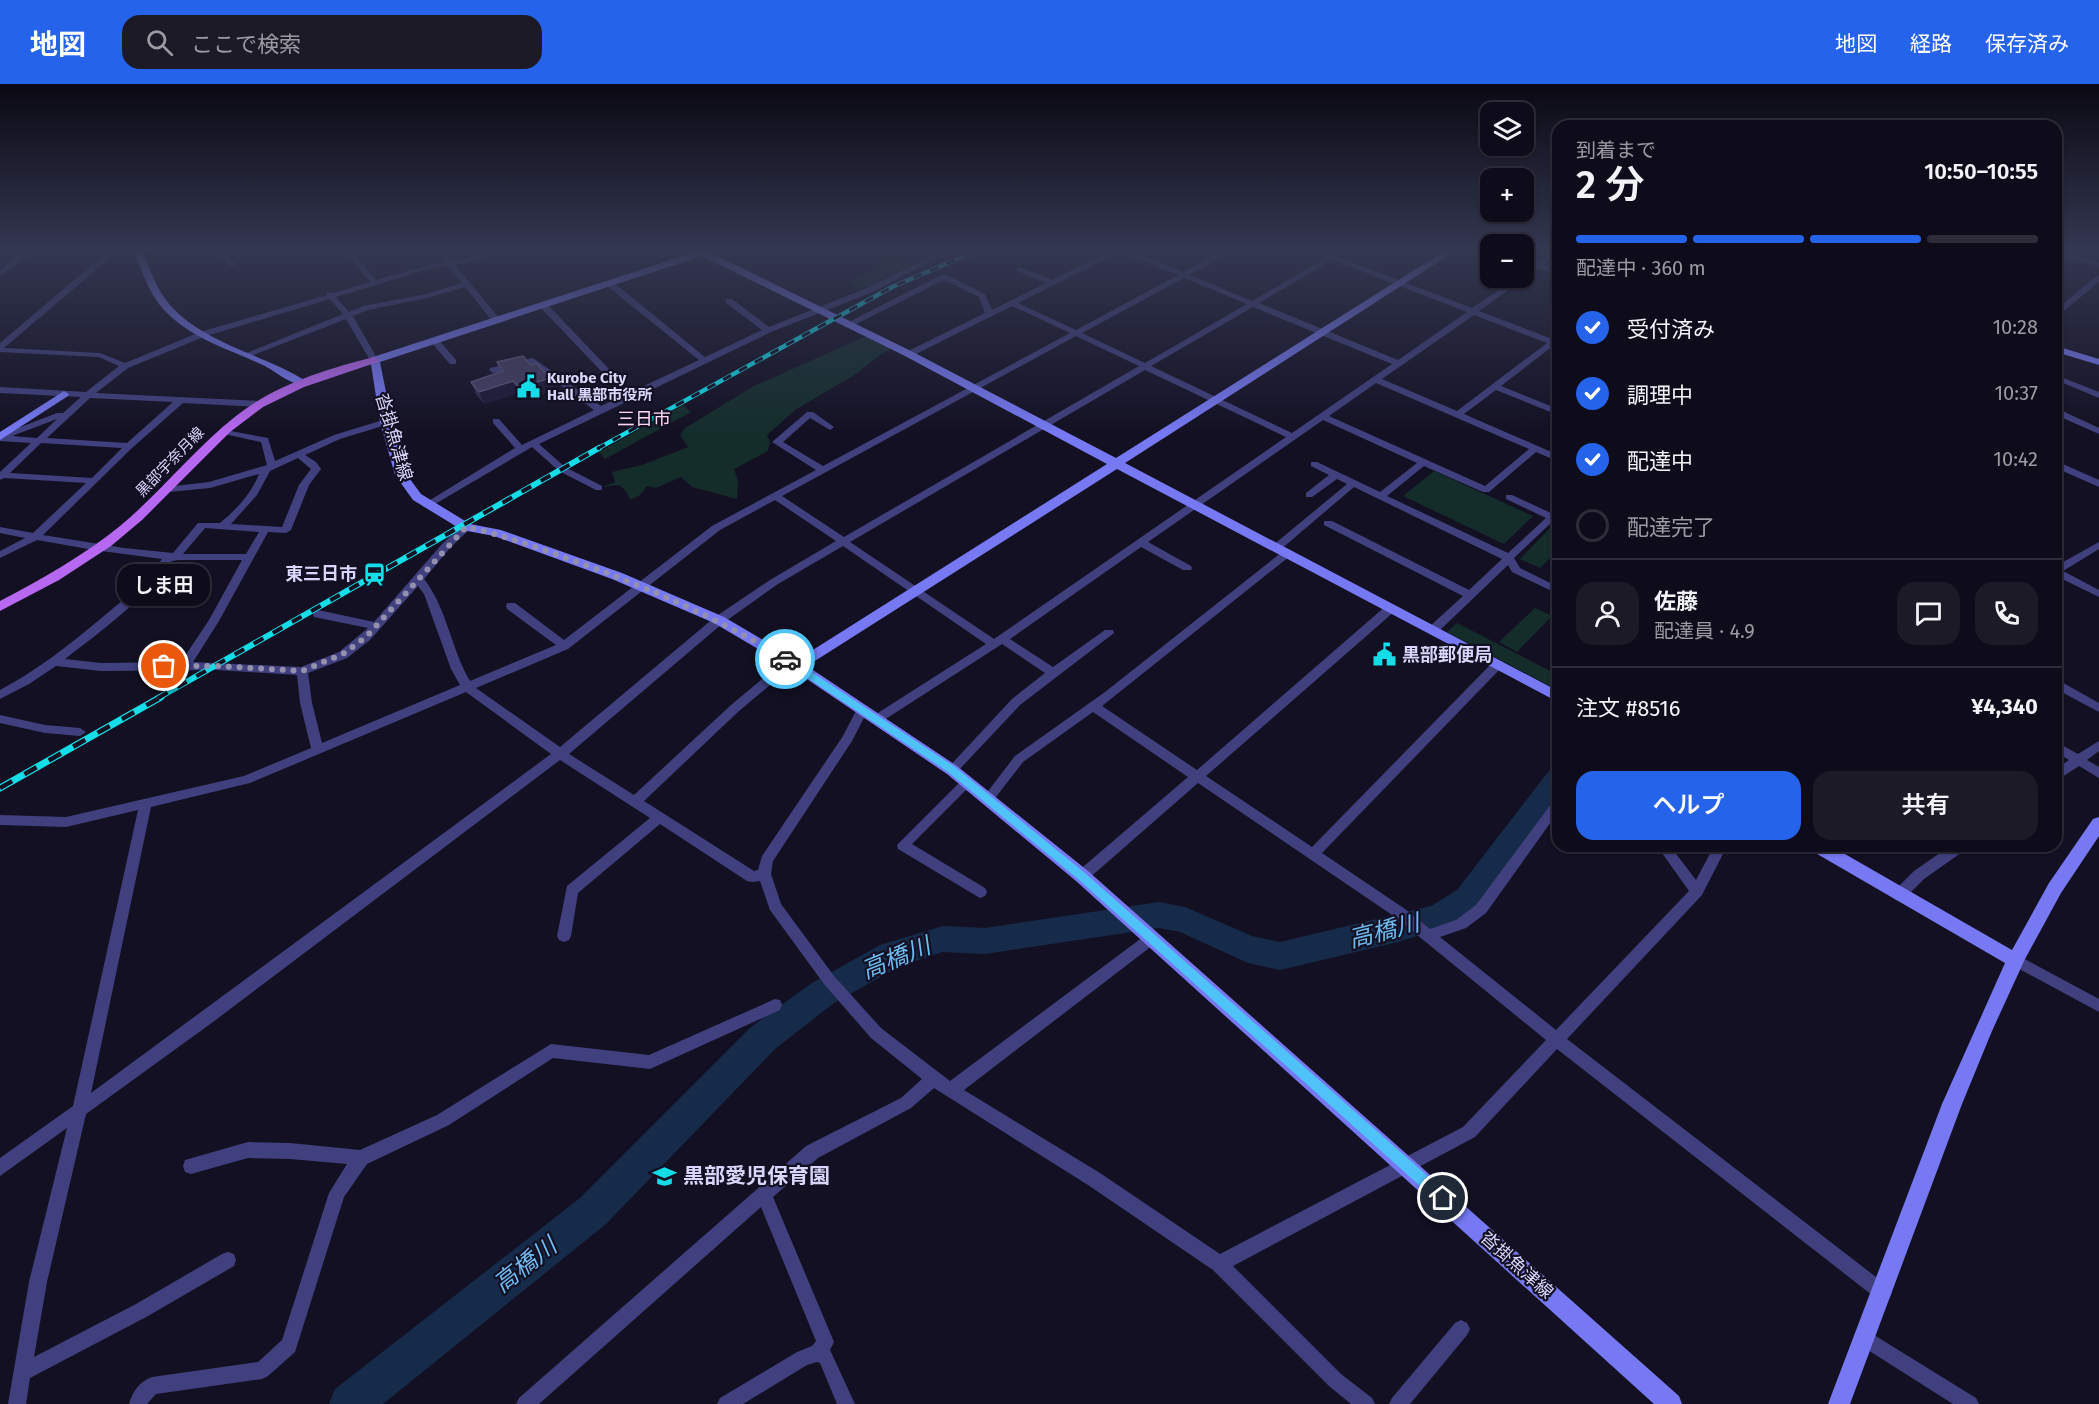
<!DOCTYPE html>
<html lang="ja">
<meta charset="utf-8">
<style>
:root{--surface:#0e0c1a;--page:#1c1a27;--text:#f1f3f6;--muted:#9b9ba2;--line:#2e2c39;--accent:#2563eb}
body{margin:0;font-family:"Fira Sans","Noto Sans JP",sans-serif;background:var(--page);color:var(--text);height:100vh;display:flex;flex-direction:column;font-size:22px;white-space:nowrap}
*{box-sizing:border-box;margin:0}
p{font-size:20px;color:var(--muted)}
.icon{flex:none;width:33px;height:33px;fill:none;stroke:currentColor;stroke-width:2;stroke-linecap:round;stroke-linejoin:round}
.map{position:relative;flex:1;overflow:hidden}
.side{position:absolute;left:1552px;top:36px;width:510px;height:732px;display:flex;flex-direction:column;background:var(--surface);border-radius:18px;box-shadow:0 2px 4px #0004,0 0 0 2px var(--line)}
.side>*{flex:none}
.controls{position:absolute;left:1480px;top:18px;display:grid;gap:12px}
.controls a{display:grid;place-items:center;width:54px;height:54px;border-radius:12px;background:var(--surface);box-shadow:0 2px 4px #0004,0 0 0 2px var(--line);font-size:30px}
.pin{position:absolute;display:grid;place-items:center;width:51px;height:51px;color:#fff;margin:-26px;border:3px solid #fff;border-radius:50%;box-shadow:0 2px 6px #0007}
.courier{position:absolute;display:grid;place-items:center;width:60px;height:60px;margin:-30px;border:4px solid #4fc3f7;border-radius:50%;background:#fff;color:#222;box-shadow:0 2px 8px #0007}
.bubble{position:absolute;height:42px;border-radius:18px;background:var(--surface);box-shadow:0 2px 4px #0004,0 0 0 2px var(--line);font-size:20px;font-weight:600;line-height:42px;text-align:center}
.summary em{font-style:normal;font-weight:600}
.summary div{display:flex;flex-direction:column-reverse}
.summary{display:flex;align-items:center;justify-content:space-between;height:102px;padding:0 24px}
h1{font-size:39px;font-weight:600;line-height:45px}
.bar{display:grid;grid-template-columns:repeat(4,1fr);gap:9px 6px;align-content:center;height:72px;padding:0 24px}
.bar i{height:8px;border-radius:4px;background:var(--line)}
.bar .selected{background:var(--accent)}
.bar p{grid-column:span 4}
.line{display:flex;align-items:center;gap:15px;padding:0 24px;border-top:2px solid var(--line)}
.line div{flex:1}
.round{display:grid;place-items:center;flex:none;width:63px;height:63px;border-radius:18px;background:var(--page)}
ol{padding:0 24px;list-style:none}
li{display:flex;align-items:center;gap:18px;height:66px}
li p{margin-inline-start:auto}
li .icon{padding:6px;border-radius:50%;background:var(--accent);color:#fff;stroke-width:4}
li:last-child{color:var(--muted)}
li i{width:33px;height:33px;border:3px solid var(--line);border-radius:50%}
.cta{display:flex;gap:12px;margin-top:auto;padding:12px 24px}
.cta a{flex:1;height:69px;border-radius:18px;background:var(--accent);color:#fff;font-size:24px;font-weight:600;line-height:69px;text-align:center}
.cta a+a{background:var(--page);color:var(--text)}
header{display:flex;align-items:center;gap:36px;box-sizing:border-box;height:84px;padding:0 30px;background:var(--accent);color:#fff}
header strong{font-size:28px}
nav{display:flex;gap:33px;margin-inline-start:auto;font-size:21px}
.search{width:420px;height:54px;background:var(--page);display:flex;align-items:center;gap:15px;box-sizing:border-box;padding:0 21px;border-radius:18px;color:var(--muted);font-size:22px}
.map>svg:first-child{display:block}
.green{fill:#142d2b}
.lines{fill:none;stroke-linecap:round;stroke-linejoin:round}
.river{fill:#152b49;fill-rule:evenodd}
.street{fill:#40407e;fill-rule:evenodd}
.secondary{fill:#7679f2;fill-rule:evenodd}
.primary{fill:#b768f1;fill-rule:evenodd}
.rail-far2-casing{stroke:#15dde8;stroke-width:4.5}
.rail-far1-casing{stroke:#15dde8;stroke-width:6}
.rail-casing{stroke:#15dde8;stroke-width:7}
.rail-far2{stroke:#131023;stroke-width:3;stroke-dasharray:9;stroke-linecap:butt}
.rail-far1{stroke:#131023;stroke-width:4;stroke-dasharray:11;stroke-linecap:butt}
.rail{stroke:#131023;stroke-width:4.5;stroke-dasharray:14;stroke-linecap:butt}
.wall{fill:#312b4f}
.shaded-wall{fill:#1d1836}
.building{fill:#433d61;stroke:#5a557a;stroke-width:1.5}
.route{fill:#4fc3f7}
.done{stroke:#9491af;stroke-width:6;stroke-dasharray:0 10.8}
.labels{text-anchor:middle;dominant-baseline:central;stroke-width:4.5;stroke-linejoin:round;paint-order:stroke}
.far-poi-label{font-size:15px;font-weight:bold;fill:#d9d6fb;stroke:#131023;text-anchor:start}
.far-street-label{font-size:15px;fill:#d9d6fb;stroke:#131023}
.far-quarter-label{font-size:18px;fill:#fbd8f0;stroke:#131023}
.street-label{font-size:18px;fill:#d9d6fb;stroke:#131023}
.poi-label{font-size:18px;font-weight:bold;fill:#d9d6fb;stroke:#131023;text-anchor:end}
.near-poi-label{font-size:21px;font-weight:bold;fill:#d9d6fb;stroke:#131023;text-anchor:start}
.near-water-label{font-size:24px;font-style:italic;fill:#6ebbf2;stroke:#131023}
</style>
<header>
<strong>地図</strong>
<div class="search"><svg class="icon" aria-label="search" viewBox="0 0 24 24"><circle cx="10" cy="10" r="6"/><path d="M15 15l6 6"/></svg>ここで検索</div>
<nav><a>地図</a><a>経路</a><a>保存済み</a></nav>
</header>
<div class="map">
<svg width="2099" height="1320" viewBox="0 0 2099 1320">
<rect width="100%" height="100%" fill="#131023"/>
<g class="green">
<polygon points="894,169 912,181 860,206 850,197 883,183 877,177 883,175 881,172"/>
<polygon points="866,252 891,265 877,273 856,290 795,326 767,351 770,358 768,367 734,385 738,397 737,415 692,403 681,393 656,404 647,402 640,411 630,416 626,407 619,401 602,403 615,398 612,388 642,381 688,363 680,351 685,344 754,302"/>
<polygon points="683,321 691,328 605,375 599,368"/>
<polygon points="1434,387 1533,432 1504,460 1403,412"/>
<polygon points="1551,443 1558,446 1558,466 1540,484 1520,475"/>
<polygon points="1535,524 1552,532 1517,568 1499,558"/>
<polygon points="1457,539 1558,591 1558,606 1447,548"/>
</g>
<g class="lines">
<polygon class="river" points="1558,684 1558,715 1479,824 1451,841 1398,858 1280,886 1248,879 1180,848 1159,844 985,870 943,868 900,882 834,919 775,965 606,1140 383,1320 329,1320 335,1305 580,1114 751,943 812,899 880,861 943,842 985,844 1159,818 1185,823 1252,852 1280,858 1431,822 1457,806 1548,688"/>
<g class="street">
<path d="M56,166L118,167L4,264L100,269L125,279L200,248L327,211V208L333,209L370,198L344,166H351L376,196L444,177L436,166H443L451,177C469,174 485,166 503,166L468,179L455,181L499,234V238H493L465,203L427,214L368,226L353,232L378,276L377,278H371L346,235L251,272L244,270L343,230L330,215L206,252L128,284L96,309L260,317L264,320L260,323L183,319L132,364L43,451L124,464L173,469L198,439H220C237,425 251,410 259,390L210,404L169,408L166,407V403L209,398L267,381L261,358L220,349V345L268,354L275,377L334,351L383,336H389V340L340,355L305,371L316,378L321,385L309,401L291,446L286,449L268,448L219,537L193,578L301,583L339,568L368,544L314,533L313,530L314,527L318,526L374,538L442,460L462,441H470V445L450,464L424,495C447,524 451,565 470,597L556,561L507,525L506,522L507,519H515L564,556L712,442L816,386L772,358L807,328H813L834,343L830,346L810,334L783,358L823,382L1070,249L1012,222L912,272H906V268L985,229L979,213L944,196L852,242L845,240L941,191H947L985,210L992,226L1046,199L1017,187L1016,185L1020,183L1052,196L1112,166H1131L1183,188L1224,166H1233L1190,191L1252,217L1326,174L1309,166H1319L1331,171L1339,166H1348L1338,173L1472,224L1517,194H1524V188L1554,166H1558V170L1544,181L1558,186V190L1539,184L1479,227L1552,255L1558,252V262L1554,261L1501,302L1558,325V331L1496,306L1464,330L1549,367L1558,361V368L1550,374L1536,368L1489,408H1483L1424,382L1387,412L1508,469L1546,434L1506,415V411H1512L1551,429L1558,428V439L1553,437L1514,474L1520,484L1558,503V510L1512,488L1508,481L1437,549H1429L1428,546L1429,543L1463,512L1324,441V437H1332L1469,506L1502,475L1354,403L1280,466H1272V462L1347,400L1337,395L1312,413H1306V409L1329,391L1311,382V378H1317L1380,408L1417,379L1323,336L1148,458L1191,482L1192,484L1191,486H1183L1141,463L1010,555L1053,583L1105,546H1113L1114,549L1020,621L956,689H948L946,686L1012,615L1045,589L1002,560L881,638H873L871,635L873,632L986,560L843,462L778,500L723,539L569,670L634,711L731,621L786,575H794L796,578L794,581L739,627L644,717L754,787L758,786L762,772L843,652L858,623H866L868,626L852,657L773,777L771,790L781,820L834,892L881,944L950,997L1147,850L1152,848L1157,850L1159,854L1157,858L964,1006L1100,1089L1220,1170L1463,1043L1546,956L1395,833L1198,699L1087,796L1082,797L1077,796L1075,792L1077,788L1188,693L1093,628L1023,678L992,718H984L982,715L1015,672L1105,608L1282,468H1290V472L1102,622L1197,686L1387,521H1395L1396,524L1395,527L1206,692L1312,763L1494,577H1502L1504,580L1502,583L1322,769L1405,825L1430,845L1456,836L1476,821L1554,716L1558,714V728L1486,829L1466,844L1440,853L1556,946L1689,807L1657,762H1670L1696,796L1714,762H1727L1702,811L1567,955L1889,1203L1892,1209L1889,1215L1883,1218L1877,1215L1557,965L1475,1053L1233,1182L1341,1290L1372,1314L1375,1320H1351L1329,1302L1213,1186L1088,1101L934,1004L911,1024L818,1074L773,1113L834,1258L830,1266L855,1320H837L820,1279L817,1278L807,1281L743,1320H717L720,1314L797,1268L812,1262L816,1257L761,1123L539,1320H516L519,1314L806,1062L901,1014L922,995L871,954L824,900L770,826L760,797L752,798L747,797L660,740L578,809L571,852L569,856L564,858L559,856L557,852L567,802L650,734L560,676L213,938L86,1030L47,1198L34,1273L136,1220L222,1170L228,1168L234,1170L236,1176L234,1182L148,1232L30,1294L26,1320H8L29,1198L67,1044L0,1092V1074L73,1022L138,726L66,743L0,741V731L66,733L244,692L311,664L300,619L297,591L217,586L101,587L56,582L29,600L0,615V606C36,587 68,562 99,536C122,517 145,499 162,475L94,466L37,456L0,474V467L25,454L0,449V443L33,449L86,399L4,394L0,396V388L31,359L0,357V351L57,329H63L81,313L0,309V303L86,308L119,282L99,273L0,268V259L106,169L28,171L0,192V186L18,172H0V168ZM1118,169H1123L1178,191L1076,246L1018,219ZM1332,176L1467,228L1398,276L1259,219ZM448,181L462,199L426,210L363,222L349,228L336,213L435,183ZM1184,194L1247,220L1145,279L1082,249ZM1253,223L1392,280L1292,349L1151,282ZM1474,231L1547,259L1457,327L1382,295ZM1076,252L1139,282L844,453L782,412ZM1145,286L1286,353L994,555L850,458ZM1376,299L1529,365L1485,402L1329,332ZM90,314L173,318L127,359L47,354ZM57,335L37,354L12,352ZM41,359L122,364L92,394L10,389ZM298,374L311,385L299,401L282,443L231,440L257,411L270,387ZM775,416L836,457L770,496L715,533L560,663L476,604L568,565L720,446ZM205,444L259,448L246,470H183ZM178,476H242L209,536L181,578L101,579L65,575C103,546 143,516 172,477ZM418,502L424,510L451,585L460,601L322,659L312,619L308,589L347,574L370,556ZM466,608L551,670L91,1009L151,723L250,699Z"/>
<polygon points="140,166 154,166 138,171 134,169"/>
<polygon points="219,166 226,166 235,180 234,182 228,182"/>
<polygon points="943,166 952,166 873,208 771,248 539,360 565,383 602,402 602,406 596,406 559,387 532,363 430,423 424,423 422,421 515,364 493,339 493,335 499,335 522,361 594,326 532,280 493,289 489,286 490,284 533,274 601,322 624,311 540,223 540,219 546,219 631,308 699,276 607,202 607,198 613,198 705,273 762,246 726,219 726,215 732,215 769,243 867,204"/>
<polygon points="2056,167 2099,179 2099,183 2056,171"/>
<polygon points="2096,192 2099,192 2099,198 2056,233 2056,226"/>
<polygon points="431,254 437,254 456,276 456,280 450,280 431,258"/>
<polygon points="2056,291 2099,308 2099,314 2056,296"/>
<polygon points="2056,324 2099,344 2099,350 2056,331"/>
<polygon points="2056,377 2099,396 2099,403 2056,384"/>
<polygon points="2099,458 2099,465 2063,487 2099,506 2099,513 2056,492 2056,482"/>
<polygon points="2056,595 2099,619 2099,628 2056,605"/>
<polygon points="0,631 45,641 80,644 86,648 80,652 45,649 0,639"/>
<polygon points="2099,657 2099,667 2087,676 2099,683 2099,694 2079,682 2056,697 2056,685 2069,676 2056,668 2056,658 2078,670"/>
<polygon points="967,693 971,695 973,698 971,701 912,760 985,804 987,808 985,812 980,814 898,765 897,761 963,695"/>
<polygon points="1950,762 1966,762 1965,766 1924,795 1904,815 1899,817 1894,815 1892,811 1894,807 1914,787"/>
<polygon points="2017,871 2099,915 2099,928 2012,881 2010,877 2012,873"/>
<path d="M775,915L780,916L782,921L780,926L650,985L553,974L449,1041L367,1080L344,1113L295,1268L268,1292L262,1295L156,1310L147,1320H129C133,1307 139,1298 152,1293L258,1278L282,1256L329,1109L347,1080L290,1075L248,1074L191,1090L185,1088L183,1082L185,1076L248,1058L290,1059L360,1066L437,1031L551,960L649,971Z"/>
<polygon points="1461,1236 1467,1239 1470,1245 1467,1251 1410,1320 1389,1320 1392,1314 1455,1239"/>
<polygon points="1866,1246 1976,1314 1979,1320 1953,1320 1860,1261 1857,1255 1860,1249"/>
</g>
<g class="secondary">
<path d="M133,166H142C149,183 155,201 166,216C199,259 262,269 306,297V301C294,303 276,288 265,282C229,265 185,253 159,220C147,204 141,184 133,166Z"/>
<path d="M693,166H715L711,169L913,268L1116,374L1446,166H1457L1125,379L1558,607V618L1117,385L807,582L957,682L1088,787L1679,1312L1682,1320H1654L1076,797L947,690L792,585L714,539L612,495L494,452L462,446L413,416L395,391L380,338L370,274L695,168ZM702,172L905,272L1107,380L797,576L724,533L622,489L501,446L470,440L421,410L407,391L392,338L380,278Z"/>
<polygon points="2056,262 2099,275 2099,281 2056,268"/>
<polygon points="64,307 69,310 68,312 0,356 0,348"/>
<polygon points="2099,733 2099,752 2061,809 2025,875 1992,947 1962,1020 1850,1320 1828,1320 1942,1020 2005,879 1812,767 1810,762 1831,762 2012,866 2049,799 2093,735"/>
</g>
<path class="primary" d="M374,273L379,276L378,278L304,303L263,323L230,348L142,436L111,462L59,496L0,527V517C42,495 83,472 120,442C161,408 194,365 236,332C275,301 326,285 374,273Z"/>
<defs>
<polyline id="rail-far2" points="597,365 892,203 978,166"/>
<polyline id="rail-far1" points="158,614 599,364"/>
<polyline id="rail" points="0,704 161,613"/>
</defs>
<use href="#rail-far2" class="rail-far2-casing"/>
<use href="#rail-far1" class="rail-far1-casing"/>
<use href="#rail" class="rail-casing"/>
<use href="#rail-far2" class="rail-far2"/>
<use href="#rail-far1" class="rail-far1"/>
<use href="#rail" class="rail"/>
</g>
<polygon class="wall" points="497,278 531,281 554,306 525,316 518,309 484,320 476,310 471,298 501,287"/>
<g class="shaded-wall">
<polygon points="550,294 554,306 525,316 520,304"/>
<polygon points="513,297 518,309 484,320 479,308"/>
</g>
<polygon class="building" points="523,272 531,281 536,279 550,294 520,304 513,297 479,308 471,298 503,287 497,278"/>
<linearGradient id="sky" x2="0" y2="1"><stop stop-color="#0a0913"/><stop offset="0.47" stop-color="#333750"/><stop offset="1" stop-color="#333750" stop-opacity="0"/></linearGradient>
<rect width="2099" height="351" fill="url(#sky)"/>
<polygon class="route" points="782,573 789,573 955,683 1085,789 1448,1110 1448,1119 1439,1119 1078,795 948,688 782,577"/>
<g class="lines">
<path class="done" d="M164,582H217L302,587L343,570L366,553L466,443C500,450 533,462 566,474C643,501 716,533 785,575"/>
</g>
<defs>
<symbol id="civic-bare" viewBox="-9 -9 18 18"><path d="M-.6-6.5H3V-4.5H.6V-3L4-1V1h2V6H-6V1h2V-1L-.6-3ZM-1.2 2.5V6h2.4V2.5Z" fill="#15dde8" stroke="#131023" stroke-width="2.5" paint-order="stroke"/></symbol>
<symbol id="station-bare" viewBox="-9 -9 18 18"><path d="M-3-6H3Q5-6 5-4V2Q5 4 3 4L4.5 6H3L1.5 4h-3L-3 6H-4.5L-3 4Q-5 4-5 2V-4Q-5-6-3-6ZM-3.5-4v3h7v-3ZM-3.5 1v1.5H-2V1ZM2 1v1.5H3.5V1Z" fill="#15dde8" stroke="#131023" stroke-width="2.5" paint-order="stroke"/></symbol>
<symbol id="school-bare" viewBox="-9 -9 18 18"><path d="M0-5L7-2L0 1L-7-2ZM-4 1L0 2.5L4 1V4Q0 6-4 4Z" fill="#15dde8" stroke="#131023" stroke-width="2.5" paint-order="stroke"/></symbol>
</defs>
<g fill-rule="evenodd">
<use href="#civic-bare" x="512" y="286" width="33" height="33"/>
<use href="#station-bare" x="358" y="474" width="33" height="33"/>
<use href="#civic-bare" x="1368" y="554" width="33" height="33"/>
<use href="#school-bare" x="648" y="1076" width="33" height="33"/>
</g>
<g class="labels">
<g class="far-poi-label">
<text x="547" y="294">Kurobe City<tspan x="547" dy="17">Hall 黒部市役所</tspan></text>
</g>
<g class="far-street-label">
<text transform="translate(170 378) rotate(-46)">黒部宇奈月線</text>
</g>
<g class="far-quarter-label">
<text x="644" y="335">三日市</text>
</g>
<g class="street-label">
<text transform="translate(394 353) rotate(74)">沓掛魚津線</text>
<text transform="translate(1517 1181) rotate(42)">沓掛魚津線</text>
</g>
<g class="poi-label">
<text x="357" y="490">東三日市</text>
<text x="1402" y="571" text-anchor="start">黒部郵便局</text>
</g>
<g class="near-poi-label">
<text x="683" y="1092">黒部愛児保育園</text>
</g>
<g class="near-water-label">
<text transform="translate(1384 847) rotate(-14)">高橋川</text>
<text transform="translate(896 874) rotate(-22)">高橋川</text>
<text transform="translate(525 1181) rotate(-38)">高橋川</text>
</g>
</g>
</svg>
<div class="controls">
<a><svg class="icon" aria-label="layers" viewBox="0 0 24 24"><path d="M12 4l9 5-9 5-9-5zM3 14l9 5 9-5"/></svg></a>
<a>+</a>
<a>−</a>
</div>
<div class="pin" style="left:164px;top:582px;background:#ea580c"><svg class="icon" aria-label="bag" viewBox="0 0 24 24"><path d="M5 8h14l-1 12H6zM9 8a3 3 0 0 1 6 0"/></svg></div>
<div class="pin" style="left:1443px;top:1114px;background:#1f2937"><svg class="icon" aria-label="home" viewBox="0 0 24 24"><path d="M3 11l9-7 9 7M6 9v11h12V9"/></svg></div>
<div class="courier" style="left:785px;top:575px"><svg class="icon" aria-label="car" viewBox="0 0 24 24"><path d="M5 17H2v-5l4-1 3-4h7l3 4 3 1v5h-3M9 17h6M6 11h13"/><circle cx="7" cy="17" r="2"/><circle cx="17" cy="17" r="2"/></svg></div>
<div class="bubble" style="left:117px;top:480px;width:93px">しま田</div>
<section class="side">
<div class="summary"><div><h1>2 分</h1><p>到着まで</p></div><em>10:50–10:55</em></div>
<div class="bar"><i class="selected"></i><i class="selected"></i><i class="selected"></i><i></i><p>配達中 · 360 m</p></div>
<ol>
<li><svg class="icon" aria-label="check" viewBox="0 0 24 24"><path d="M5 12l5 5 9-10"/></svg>受付済み<p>10:28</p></li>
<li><svg class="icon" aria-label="check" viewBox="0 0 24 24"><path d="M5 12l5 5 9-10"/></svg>調理中<p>10:37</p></li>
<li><svg class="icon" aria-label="check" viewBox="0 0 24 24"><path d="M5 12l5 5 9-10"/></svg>配達中<p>10:42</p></li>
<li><i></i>配達完了</li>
</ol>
<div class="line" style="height:108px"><a class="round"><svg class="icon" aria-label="person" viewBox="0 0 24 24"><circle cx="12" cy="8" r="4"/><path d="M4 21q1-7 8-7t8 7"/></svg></a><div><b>佐藤</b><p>配達員 · 4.9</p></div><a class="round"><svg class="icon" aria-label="chat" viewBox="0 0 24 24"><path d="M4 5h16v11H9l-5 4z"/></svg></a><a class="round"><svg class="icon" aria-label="phone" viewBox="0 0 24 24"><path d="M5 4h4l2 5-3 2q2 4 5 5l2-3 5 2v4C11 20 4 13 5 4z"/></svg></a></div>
<div class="line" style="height:78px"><div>注文 #8516</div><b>¥4,340</b></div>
<div class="cta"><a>ヘルプ</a><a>共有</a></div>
</section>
</div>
